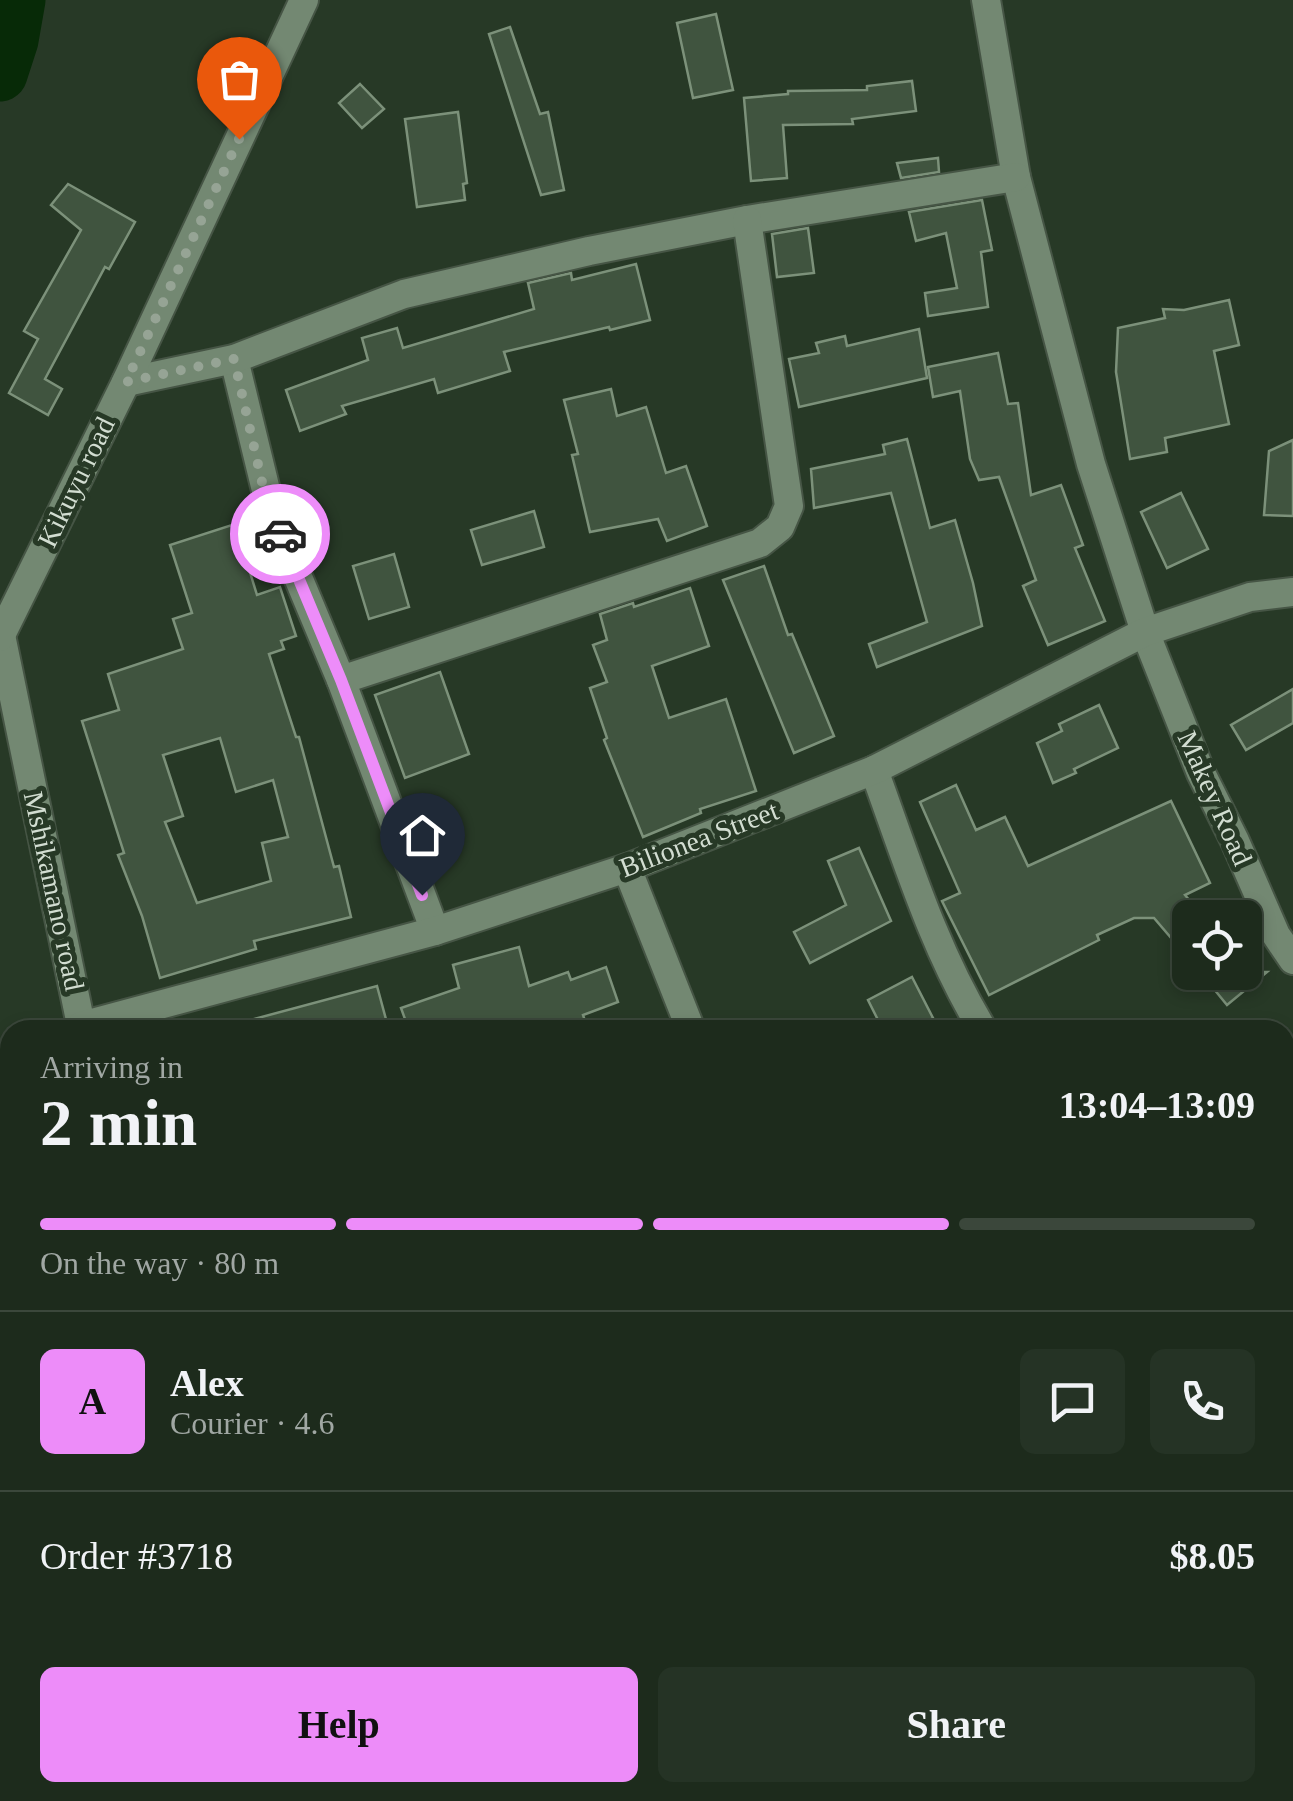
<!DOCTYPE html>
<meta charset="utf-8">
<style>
:root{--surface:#1d2b1c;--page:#253325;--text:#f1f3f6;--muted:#a0a7a3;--line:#3b473b;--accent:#ed8cf9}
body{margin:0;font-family:"Times New Roman",serif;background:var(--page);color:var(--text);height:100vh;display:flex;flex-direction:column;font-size:38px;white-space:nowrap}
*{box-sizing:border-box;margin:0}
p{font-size:32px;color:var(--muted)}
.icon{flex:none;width:55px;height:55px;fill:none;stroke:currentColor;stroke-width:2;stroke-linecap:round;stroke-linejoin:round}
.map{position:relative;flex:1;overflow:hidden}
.sheet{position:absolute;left:0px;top:1020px;width:1295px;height:782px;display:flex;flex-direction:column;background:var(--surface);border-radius:30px 30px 0 0;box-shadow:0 5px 15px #0003,0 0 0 2px var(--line)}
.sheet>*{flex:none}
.fabs{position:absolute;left:1172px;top:900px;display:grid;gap:20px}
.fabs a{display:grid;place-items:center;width:90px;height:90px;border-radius:15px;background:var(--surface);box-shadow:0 5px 15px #0003,0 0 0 2px var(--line);font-size:50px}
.pin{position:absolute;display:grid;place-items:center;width:85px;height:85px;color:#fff;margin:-102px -42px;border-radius:50% 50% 50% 0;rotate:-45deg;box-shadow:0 0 10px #0007}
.pin .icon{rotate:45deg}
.courier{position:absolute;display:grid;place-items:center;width:100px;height:100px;margin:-50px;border:8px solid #ed8cf9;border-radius:50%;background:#fff;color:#222;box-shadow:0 2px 12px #0007}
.headline em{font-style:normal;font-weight:800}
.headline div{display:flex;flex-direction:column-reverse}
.headline{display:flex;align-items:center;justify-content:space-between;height:170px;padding:0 40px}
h1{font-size:65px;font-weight:800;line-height:75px}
.bar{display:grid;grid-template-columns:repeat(4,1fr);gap:15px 10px;align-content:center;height:120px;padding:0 40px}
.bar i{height:12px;border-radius:8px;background:var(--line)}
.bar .selected{background:var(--accent)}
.bar p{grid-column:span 4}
.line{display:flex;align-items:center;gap:25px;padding:0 40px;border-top:2px solid var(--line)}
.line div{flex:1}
.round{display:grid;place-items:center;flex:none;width:105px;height:105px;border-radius:15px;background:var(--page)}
.action{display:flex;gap:20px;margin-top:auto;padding:20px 40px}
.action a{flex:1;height:115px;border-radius:15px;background:var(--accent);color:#111;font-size:40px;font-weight:800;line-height:115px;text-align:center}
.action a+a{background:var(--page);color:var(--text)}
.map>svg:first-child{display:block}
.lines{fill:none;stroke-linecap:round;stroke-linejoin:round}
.river{stroke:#072a07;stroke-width:55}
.building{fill:#40543f;stroke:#7c917a;stroke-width:2.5;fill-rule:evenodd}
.street-casing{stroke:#465545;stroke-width:32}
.street{stroke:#738872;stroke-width:28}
.done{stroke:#96a495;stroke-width:10;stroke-dasharray:0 18}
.route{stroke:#ed8cf9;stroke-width:12}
.labels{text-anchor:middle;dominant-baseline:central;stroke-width:10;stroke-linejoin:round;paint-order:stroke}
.street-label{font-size:28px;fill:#d2ddd1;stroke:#273926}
</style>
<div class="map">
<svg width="1293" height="1801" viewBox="0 0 1293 1801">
<rect width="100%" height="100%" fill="#273926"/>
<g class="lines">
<g class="river">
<polyline points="0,74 11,40 18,0"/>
<polyline points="0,1283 10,1318"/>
<polyline points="145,1792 147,1801"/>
</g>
</g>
<g class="building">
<polygon points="716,14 733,90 693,98 677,23"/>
<polygon points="510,27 540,114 548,112 564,190 541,195 489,34"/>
<polygon points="912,81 916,111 852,119 853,124 783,125 787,178 751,181 744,98 788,94 788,91 867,90 867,86"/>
<polygon points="360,84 384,109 362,128 339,103"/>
<polygon points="458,112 467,183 463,184 465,200 417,207 405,119"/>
<polygon points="938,158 939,172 901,178 897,163"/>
<polygon points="68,184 135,222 109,269 105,267 45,379 62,389 48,415 9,393 38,339 24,331 81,230 51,205"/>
<polygon points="982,200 992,250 981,252 988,307 928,316 925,293 957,288 946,233 916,241 909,212"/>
<polygon points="808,228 814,273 777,277 772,234"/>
<polygon points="636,264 650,320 610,330 609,327 504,352 510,371 438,393 434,379 342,406 346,414 300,431 286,390 368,360 362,338 397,328 403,348 534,309 528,283 571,273 572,280"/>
<polygon points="1229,300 1239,345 1214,351 1229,424 1165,438 1167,452 1130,459 1116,372 1118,328 1165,318 1163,309 1184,310"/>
<polygon points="919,329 927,378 799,407 789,359 819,353 816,343 845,336 847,346"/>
<polygon points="998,353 1008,404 1018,403 1031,495 1061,485 1083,545 1075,548 1105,621 1048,645 1023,586 1036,580 999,477 979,480 970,459 960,391 933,397 928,367"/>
<polygon points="611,389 617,416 646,407 666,473 686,466 707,526 667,541 658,519 590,532 572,455 578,454 564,400"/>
<polygon points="907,439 930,528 955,520 973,583 982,626 877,667 869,644 927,622 891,493 814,508 811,469 885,454 883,445"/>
<polygon points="1293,440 1293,516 1264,515 1269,451"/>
<polygon points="1181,493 1208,549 1167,568 1141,512"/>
<polygon points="534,511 544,547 482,565 471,530"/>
<path d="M235,524L257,595L280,587L296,636L281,641L284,649L269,654L296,737H299L334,867L339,866L351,917L254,941L256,949L160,978L142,916L118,855L124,853L82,721L119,710L108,674L183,649L173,619L192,613L170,545ZM220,738L236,792L273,780L288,837L262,843L271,881L197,903L165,822L183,816L163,755Z"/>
<polygon points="394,554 409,607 369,619 353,566"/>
<polygon points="764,566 788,635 792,634 834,736 794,753 723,580"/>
<polygon points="690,588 709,646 652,666 669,718 726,699 756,791 700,809 701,813 643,837 604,740 607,738 590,688 607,682 593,645 607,640 600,614 633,603 634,607"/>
<polygon points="440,672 469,754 405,778 375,695"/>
<polygon points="1293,689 1293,723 1246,750 1231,725"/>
<polygon points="1099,705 1118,748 1074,769 1076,773 1053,783 1037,743 1062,731 1059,724"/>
<polygon points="956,785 976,830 1005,817 1028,866 1171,801 1210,883 1185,895 1204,918 1190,918 1190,960 1154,918 1134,918 1097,935 1099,940 989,995 942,901 960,893 920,802"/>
<polygon points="859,848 891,921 810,963 794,932 846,905 828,861"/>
<polygon points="519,947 529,986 568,972 571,980 606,967 618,1002 583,1015 588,1030 409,1030 401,1008 459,988 453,965"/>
<polygon points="1200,972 1267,972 1227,1005"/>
<polygon points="912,977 933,1018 910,1030 883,1030 868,1000"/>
<polygon points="377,986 387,1023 361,1030 244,1030 243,1022"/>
</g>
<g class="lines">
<defs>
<g id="street">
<polyline points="986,0 1016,177 1091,464 1145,632 1201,773 1235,841 1276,935 1293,960"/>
<polyline points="234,359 272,515 341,680 435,931"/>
<polyline points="126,382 234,359 404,294 589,251 747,220 1016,177"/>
<polyline points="1,635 82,1030"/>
<polyline points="0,637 126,382 304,0"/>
<polyline points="341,680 760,543 780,527 789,506 747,220"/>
<path d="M874,770C906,858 934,950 983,1030"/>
<polyline points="627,868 691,1030"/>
<polyline points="81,1026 435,931 627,868 874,770 1145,632 1250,597 1293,592"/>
<polyline points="1285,1382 1293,1375"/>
<polyline points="1285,1486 1293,1500"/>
<polyline points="1285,1649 1293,1635"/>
<polyline points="236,1792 238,1801"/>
<polyline points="1047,1792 1048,1801"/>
<polyline points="1128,1792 1136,1801"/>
<polyline points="960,1801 967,1792"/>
<polyline points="1188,1801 1190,1792"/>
</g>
</defs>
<use href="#street" class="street-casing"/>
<use href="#street" class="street"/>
</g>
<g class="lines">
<polyline class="done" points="239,139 126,382 234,359 262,482 280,534"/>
<polyline class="route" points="280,534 341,680 422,895"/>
</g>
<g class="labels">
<g class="street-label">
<text transform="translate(76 482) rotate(-64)">Kikuyu road</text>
<text transform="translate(1215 798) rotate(66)">Makey Road</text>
<text transform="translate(699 839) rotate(-21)">Bilionea Street</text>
<text transform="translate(54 891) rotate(78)">Mshikamano road</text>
</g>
</g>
</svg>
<div class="fabs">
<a><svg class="icon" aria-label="locate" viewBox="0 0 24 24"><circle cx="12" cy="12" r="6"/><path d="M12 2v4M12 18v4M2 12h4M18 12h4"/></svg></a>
</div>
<div class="pin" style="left:239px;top:139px;background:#ea580c"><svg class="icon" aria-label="bag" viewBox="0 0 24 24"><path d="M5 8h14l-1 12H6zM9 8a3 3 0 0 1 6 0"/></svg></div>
<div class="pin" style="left:422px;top:895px;background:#1f2937"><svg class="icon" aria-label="home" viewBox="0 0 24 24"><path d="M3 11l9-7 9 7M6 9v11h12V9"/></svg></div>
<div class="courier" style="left:280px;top:534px"><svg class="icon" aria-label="car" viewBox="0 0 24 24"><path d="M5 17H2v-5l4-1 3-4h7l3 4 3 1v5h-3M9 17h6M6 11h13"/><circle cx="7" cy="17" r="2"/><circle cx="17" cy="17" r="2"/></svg></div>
<section class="sheet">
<div class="headline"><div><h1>2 min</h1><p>Arriving in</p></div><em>13:04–13:09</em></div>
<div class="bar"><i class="selected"></i><i class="selected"></i><i class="selected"></i><i></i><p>On the way · 80 m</p></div>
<div class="line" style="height:180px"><b class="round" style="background:var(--accent);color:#111">A</b><div><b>Alex</b><p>Courier · 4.6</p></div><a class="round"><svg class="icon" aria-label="chat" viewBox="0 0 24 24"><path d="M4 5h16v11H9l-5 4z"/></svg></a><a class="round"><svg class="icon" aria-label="phone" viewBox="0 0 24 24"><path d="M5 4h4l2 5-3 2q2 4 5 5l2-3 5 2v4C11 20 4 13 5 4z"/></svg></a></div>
<div class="line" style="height:130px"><div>Order #3718</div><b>$8.05</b></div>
<div class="action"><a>Help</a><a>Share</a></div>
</section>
</div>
